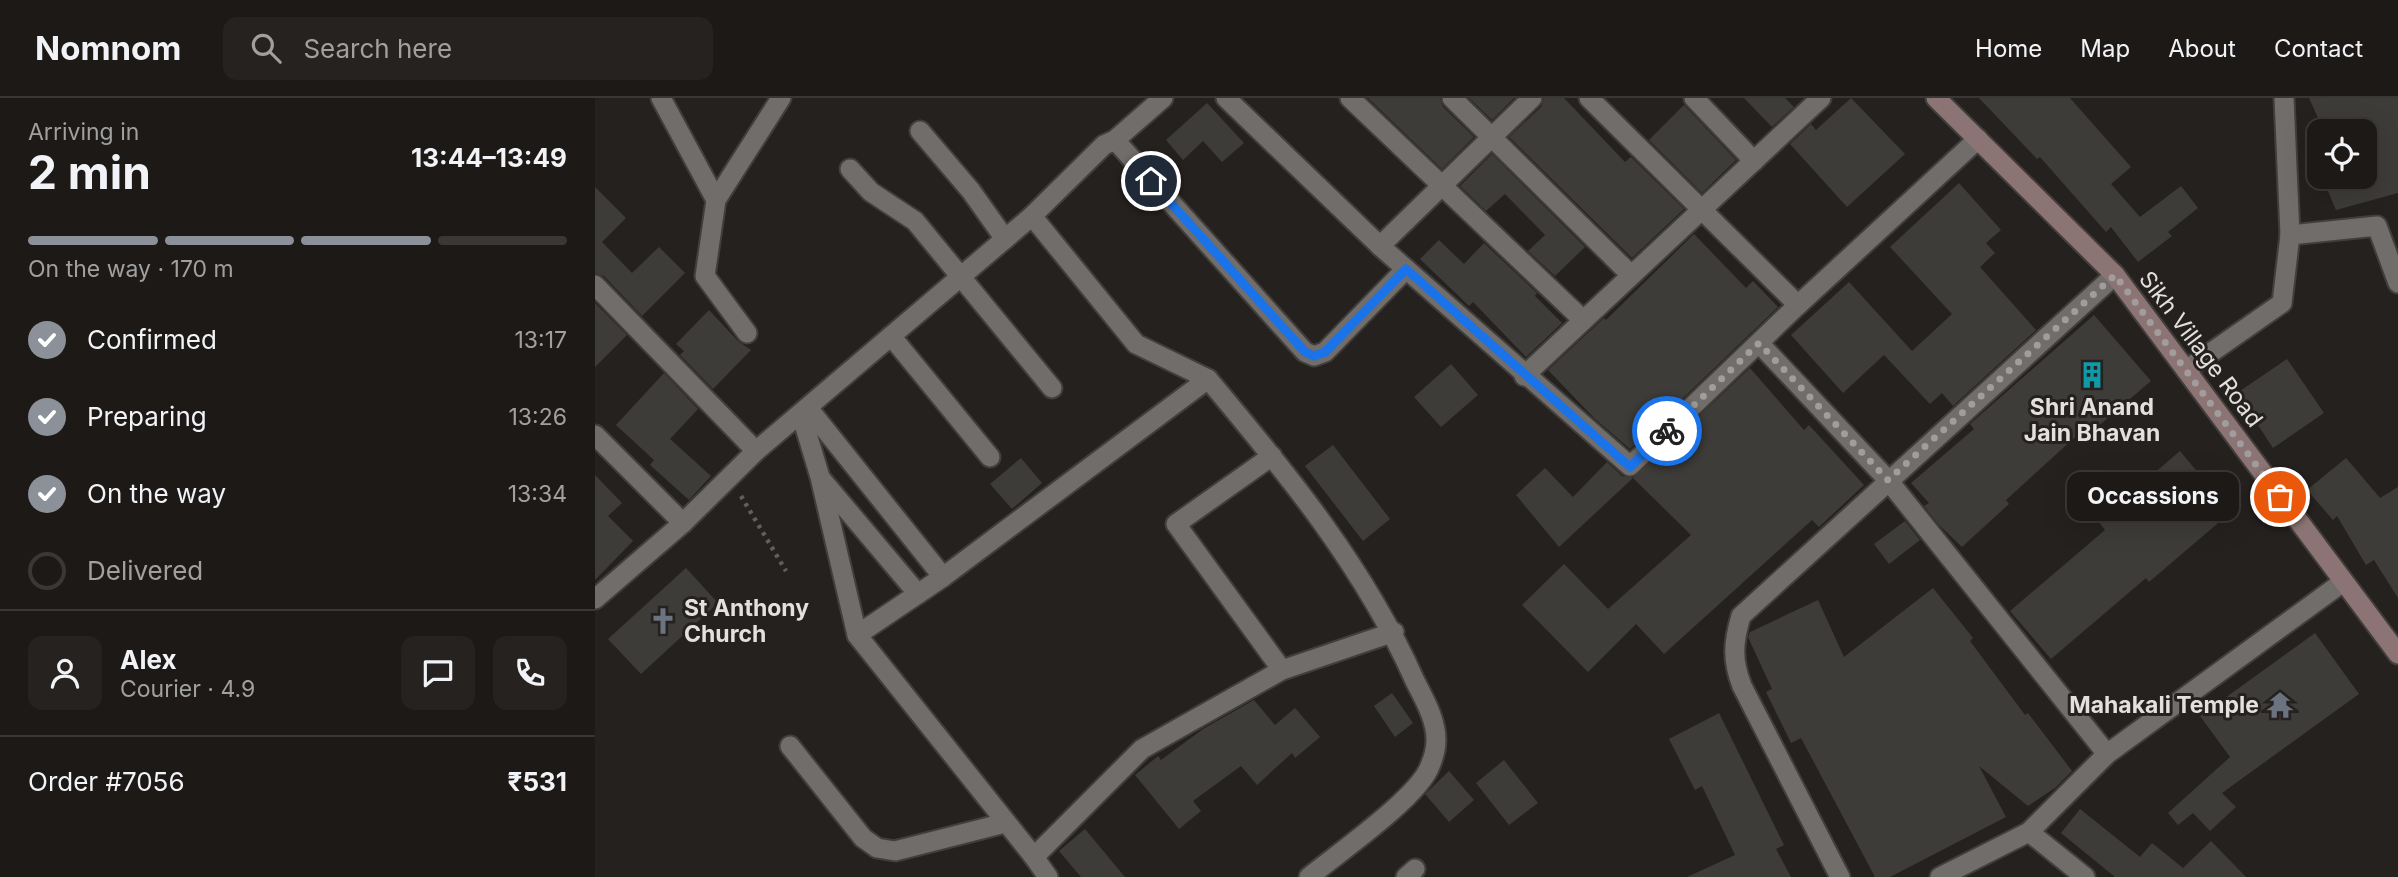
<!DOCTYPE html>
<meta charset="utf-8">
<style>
:root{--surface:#1c1917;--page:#252220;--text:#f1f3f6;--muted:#a0a0a1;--line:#3a3836;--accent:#8c9099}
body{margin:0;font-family:Inter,sans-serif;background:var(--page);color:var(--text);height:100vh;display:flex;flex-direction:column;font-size:26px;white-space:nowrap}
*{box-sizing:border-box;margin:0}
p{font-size:23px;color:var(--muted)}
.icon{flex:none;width:38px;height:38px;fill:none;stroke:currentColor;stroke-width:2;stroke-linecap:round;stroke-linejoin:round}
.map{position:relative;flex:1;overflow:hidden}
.side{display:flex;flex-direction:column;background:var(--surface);width:595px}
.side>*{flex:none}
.tools{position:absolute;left:1712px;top:21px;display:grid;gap:14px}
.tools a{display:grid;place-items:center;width:70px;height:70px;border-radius:14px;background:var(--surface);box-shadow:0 7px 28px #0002,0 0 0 2px var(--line);font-size:35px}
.pin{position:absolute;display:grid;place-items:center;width:60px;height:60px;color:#fff;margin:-30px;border:4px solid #fff;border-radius:50%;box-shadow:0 2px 7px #0007}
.courier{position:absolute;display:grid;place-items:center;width:70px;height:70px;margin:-35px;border:5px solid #1a73e8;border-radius:50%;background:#fff;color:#222;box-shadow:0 2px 9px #0007}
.bubble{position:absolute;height:49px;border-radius:14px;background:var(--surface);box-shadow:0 7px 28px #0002,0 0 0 2px var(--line);font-size:23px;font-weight:700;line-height:49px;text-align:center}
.overview em{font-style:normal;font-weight:700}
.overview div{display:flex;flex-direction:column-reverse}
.overview{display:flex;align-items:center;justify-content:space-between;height:119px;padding:0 28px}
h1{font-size:46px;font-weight:700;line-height:52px}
.bar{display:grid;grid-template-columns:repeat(4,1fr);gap:10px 7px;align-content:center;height:84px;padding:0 28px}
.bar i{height:9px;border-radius:5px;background:var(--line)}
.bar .current{background:var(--accent)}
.bar p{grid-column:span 4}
.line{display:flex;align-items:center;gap:18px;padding:0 28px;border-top:2px solid var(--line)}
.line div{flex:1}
.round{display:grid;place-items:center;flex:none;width:74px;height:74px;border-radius:14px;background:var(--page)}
ol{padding:0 28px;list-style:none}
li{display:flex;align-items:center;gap:21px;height:77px}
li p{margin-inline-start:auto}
li .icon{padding:7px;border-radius:50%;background:var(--accent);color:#fff;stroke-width:4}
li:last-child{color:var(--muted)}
li i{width:38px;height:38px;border:4px solid var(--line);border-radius:50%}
header{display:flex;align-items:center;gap:42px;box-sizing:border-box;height:98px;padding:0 35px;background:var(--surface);border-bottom:2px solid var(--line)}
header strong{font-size:33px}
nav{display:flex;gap:38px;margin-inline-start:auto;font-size:24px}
.search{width:490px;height:63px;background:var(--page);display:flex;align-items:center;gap:18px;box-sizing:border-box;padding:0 24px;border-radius:14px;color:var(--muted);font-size:26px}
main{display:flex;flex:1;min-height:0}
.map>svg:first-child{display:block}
.building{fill:#3e3c38}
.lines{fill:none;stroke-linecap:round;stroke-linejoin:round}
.minor-casing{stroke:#413e3c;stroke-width:23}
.secondary-casing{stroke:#413e3c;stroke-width:23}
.path{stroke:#615e5c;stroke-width:4.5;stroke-dasharray:3.5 5;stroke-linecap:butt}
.minor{stroke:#716d6a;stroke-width:19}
.secondary{stroke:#8d7474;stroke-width:19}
.done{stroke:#a09d9c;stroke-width:7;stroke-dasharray:0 12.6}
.route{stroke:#1a73e8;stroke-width:9}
.labels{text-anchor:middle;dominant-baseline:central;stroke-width:6;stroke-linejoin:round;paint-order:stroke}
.street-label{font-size:23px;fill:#e3e0df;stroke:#25211f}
.poi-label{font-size:23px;font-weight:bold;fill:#e3e0df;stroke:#25211f}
</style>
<header>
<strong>Nomnom</strong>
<div class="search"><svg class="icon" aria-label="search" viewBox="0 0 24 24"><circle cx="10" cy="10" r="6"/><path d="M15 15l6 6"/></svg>Search here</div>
<nav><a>Home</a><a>Map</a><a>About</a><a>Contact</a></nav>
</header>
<main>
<section class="side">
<div class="overview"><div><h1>2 min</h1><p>Arriving in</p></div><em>13:44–13:49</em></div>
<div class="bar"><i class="current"></i><i class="current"></i><i class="current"></i><i></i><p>On the way · 170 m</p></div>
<ol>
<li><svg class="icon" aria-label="check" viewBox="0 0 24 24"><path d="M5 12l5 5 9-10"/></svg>Confirmed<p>13:17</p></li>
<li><svg class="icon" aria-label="check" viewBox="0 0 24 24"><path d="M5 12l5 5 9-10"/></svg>Preparing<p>13:26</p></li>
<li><svg class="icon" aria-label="check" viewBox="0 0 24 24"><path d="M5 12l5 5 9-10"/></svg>On the way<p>13:34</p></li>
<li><i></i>Delivered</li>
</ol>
<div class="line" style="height:126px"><a class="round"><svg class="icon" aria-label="person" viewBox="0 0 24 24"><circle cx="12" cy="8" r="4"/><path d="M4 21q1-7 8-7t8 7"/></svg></a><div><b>Alex</b><p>Courier · 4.9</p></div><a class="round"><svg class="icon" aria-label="chat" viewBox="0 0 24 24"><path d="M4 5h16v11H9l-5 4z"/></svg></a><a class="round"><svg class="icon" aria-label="phone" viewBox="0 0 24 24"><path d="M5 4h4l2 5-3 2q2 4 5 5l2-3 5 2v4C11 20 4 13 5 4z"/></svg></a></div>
<div class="line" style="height:91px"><div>Order #7056</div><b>₹531</b></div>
</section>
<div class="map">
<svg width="1803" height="779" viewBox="0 0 1803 779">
<rect width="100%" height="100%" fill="#25211f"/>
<g class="building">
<polygon points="773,0 845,0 848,9 879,39 847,71"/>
<polygon points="874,0 919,0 897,22"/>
<polygon points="949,0 969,0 1030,64 1036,59 1089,111 1037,160 914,39 946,9"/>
<polygon points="1149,0 1190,0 1199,9 1177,29"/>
<polygon points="1256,0 1310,56 1252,109 1195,46 1216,26 1221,32"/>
<polygon points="1384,0 1475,0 1536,69 1516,86 1545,119 1586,88 1603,110 1573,134 1577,138 1543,164 1516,129 1511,134 1445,59 1442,61"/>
<polygon points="1714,0 1803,0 1803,95 1741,112 1727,79 1769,79 1769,33 1729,33"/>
<polygon points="612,5 649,45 627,64 608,43 588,62 571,42"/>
<polygon points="1089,7 1141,62 1107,95 1054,42"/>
<polygon points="897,56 990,149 960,178 933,153 950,137 910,96 891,113 865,88"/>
<polygon points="1364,85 1406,132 1391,145 1400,155 1385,169 1441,232 1358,308 1347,295 1335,306 1289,257 1248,295 1196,237 1254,184 1317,253 1357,216 1295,149"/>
<polygon points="0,89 31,120 7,144 37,175 64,149 90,175 47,218 9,178 0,175"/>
<polygon points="1099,136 1151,190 1158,183 1183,209 1035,351 999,320 953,272 1009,220 1011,222"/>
<polygon points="844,142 869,166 889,145 942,195 940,198 967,225 931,259 878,204 874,208 825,161"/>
<polygon points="0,205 32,237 0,269"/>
<polygon points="114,212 143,243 156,252 118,291 85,257 89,253 81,246"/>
<polygon points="1499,217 1556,283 1494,336 1489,331 1411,402 1414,406 1367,449 1344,427 1329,408 1334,405 1316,385 1379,331 1375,326"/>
<polygon points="1692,261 1729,315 1678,350 1642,295"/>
<polygon points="856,266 883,297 846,329 819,299"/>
<polygon points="1155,270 1209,332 1214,327 1269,387 1224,429 1217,422 1069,556 1041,526 993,574 927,507 969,466 1013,511 1096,437 1038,380"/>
<polygon points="69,275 103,311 75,341 116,378 94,402 55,367 59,362 21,327"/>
<polygon points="738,347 795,421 768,443 710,368"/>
<polygon points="1585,353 1636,414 1554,484 1551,480 1456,561 1415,513 1510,432 1503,423"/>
<polygon points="426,360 447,385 417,411 395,386"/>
<polygon points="1751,360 1785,400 1803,389 1803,500 1779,462 1771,467 1742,418 1738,422 1712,392"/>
<polygon points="1012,364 1027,378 1038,380 964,449 921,397 950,370 978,399"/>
<polygon points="0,377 27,405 13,418 38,443 0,482"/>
<polygon points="1310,423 1325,442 1294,466 1279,446"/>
<polygon points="91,470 123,505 46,576 13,541"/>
<polygon points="1338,490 1378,540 1375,543 1430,617 1433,615 1477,673 1460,690 1433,708 1384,668 1411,719 1295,779 1280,779 1206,640 1196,645 1171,594 1177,591 1153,539 1155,534 1223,502 1249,559"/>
<polygon points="1720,535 1764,596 1627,695 1641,709 1615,733 1598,715 1583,727 1573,715 1635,659 1605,618"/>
<polygon points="797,595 818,625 800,639 779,608"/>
<polygon points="659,602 680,627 700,610 725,639 700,660 697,655 662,687 646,668 598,703 606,713 584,731 540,677 563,658 566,662 608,631"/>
<polygon points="1124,615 1189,747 1181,751 1196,779 1092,779 1140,757 1107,688 1100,692 1074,641"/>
<polygon points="909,662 943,705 914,727 881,685"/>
<polygon points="854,673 879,702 854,724 830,696"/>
<polygon points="1485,711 1545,759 1557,745 1588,770 1616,743 1651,779 1520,779 1466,735"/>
<polygon points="490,731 530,779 486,779 464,753"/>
</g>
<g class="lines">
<defs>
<g id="minor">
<polyline points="66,0 121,102"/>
<polyline points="631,0 785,148 1035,368 1203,207"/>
<polyline points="755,0 987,221"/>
<polyline points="857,0 1035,176"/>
<polyline points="994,0 1203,207 1383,41"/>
<polyline points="1099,0 1159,63"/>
<polyline points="325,33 376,93 410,141"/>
<polyline points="520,42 710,254 719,258 730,254 811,171"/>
<polyline points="255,71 276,94 320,123 457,290"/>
<polyline points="1695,137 1782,128 1803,185"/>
<polyline points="785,148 937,0"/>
<polyline points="0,187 161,353"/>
<polyline points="152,235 110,178 121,102 186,0"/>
<polyline points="296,238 395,359"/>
<polyline points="1164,245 1293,382 1512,656"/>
<polyline points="1591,272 1687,205 1695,137 1689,0"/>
<polyline points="929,278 1226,0"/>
<path d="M613,281C692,375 770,470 820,583C829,601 841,621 841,642C841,650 838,661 835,668C824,699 742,756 714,779"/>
<polyline points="213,310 348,479"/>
<polyline points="206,316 225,379 262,537 348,479 613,281 541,246 437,118"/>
<polyline points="0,337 88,425"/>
<polyline points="677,358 581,426 687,572"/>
<polyline points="227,382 323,496"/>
<polyline points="0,501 88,425 161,353 437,118 509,47 520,42 568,0"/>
<polyline points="262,537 439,759 547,651 687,572 799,534"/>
<polyline points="195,648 268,740 282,750 300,753 410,725"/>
<polyline points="1434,734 1490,779"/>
<polyline points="439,759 453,779"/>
<polyline points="811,779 820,771"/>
<path d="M1245,779L1147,588C1137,562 1138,545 1146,518L1520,177"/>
<polyline points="1345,779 1434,734 1512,656 1748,484"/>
</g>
<polyline id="secondary" points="1341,0 1520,177 1803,556"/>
</defs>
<use href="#minor" class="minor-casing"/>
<use href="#secondary" class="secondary-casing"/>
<polyline class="path" points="146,398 191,473"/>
<use href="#minor" class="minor"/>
<use href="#secondary" class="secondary"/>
</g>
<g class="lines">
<polyline class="done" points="1072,333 1164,245 1293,382 1520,177 1685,399"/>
<polyline class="route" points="556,83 710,254 719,258 730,254 811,171 1035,369 1072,333"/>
</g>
<defs>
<symbol id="building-bare" viewBox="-9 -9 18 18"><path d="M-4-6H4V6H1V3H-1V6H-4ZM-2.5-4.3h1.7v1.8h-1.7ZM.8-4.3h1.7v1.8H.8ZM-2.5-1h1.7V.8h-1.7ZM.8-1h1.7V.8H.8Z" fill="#0f9aa8" stroke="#25211f" stroke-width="2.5" paint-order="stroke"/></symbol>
<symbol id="church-bare" viewBox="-9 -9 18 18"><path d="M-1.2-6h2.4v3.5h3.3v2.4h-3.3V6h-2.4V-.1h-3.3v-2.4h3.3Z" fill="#6b7280" stroke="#25211f" stroke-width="2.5" paint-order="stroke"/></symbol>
<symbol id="temple-bare" viewBox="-9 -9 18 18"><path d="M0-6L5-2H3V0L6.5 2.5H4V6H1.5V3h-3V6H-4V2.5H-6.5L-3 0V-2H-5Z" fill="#6b7280" stroke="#25211f" stroke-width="2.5" paint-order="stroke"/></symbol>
</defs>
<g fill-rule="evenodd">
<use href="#building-bare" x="1478" y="258" width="38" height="38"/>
<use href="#church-bare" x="49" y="504" width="38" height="38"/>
<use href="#temple-bare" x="1666" y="588" width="38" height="38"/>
</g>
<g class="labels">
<g class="street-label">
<text transform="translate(1606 251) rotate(53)">Sikh Village Road</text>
</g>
<g class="poi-label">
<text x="1497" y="309">Shri Anand<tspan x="1497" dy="26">Jain Bhavan</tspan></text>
<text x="89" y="510" text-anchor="start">St Anthony<tspan x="89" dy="26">Church</tspan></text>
<text x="1664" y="607" text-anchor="end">Mahakali Temple</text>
</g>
</g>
</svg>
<div class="tools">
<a><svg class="icon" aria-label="locate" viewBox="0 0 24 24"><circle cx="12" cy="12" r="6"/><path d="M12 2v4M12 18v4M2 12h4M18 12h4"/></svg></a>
</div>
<div class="pin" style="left:1685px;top:399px;background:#ea580c"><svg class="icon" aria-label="bag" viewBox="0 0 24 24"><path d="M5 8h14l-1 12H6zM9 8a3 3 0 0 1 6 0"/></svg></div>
<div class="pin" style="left:556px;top:83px;background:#1f2937"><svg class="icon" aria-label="home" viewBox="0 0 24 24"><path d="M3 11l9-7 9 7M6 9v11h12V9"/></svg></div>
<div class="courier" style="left:1072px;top:333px"><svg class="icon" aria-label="bike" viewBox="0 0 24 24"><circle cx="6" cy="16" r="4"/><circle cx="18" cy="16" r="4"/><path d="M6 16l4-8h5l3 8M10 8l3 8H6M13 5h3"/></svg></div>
<div class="bubble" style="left:1472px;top:374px;width:172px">Occassions</div>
</div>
</main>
